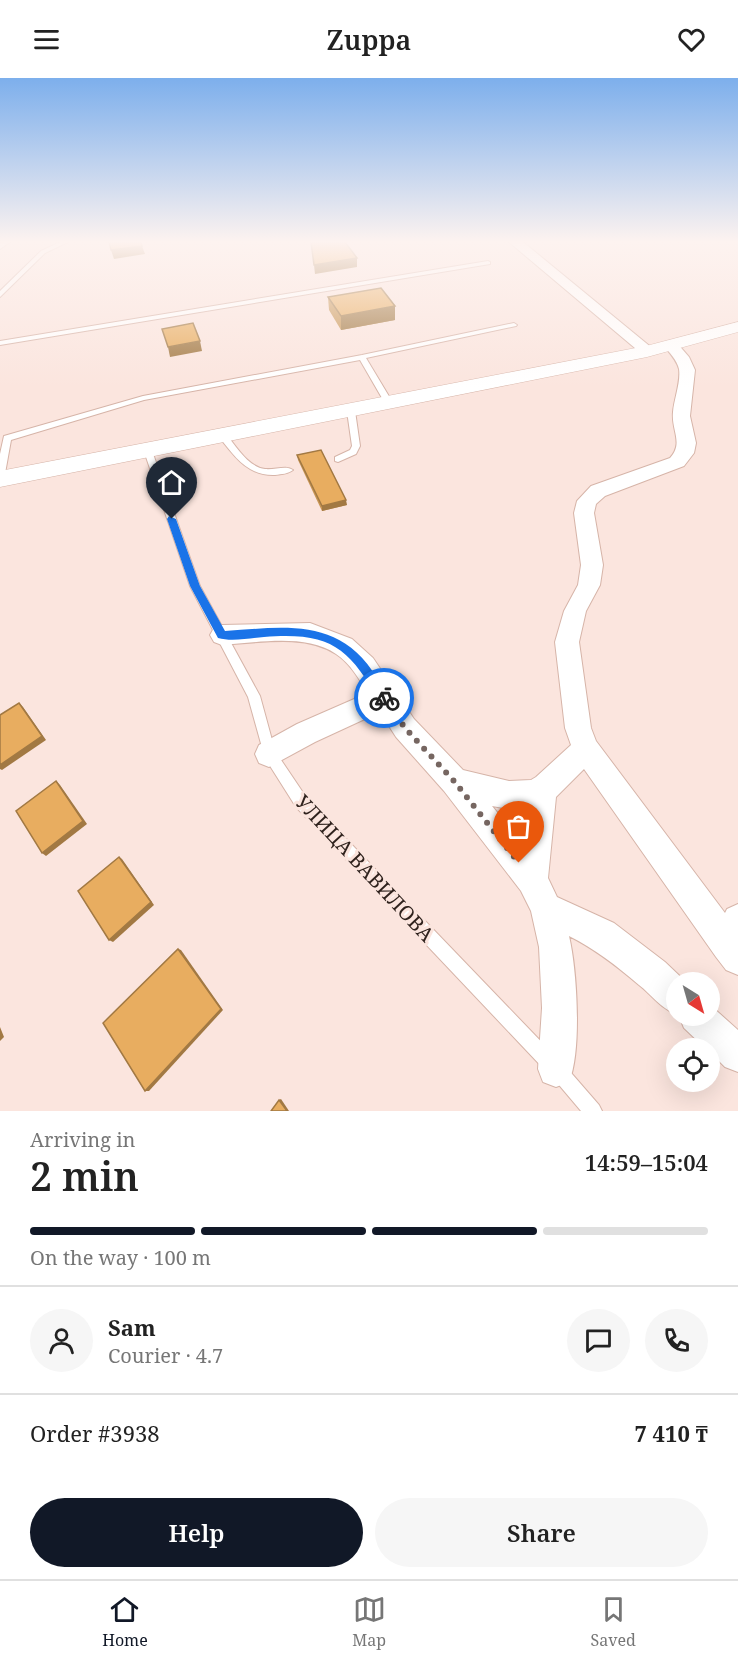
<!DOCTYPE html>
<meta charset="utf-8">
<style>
:root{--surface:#fff;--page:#f6f6f6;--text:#222;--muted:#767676;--line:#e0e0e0;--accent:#111827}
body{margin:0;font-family:"Noto Serif",serif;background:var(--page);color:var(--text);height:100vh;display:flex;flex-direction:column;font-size:22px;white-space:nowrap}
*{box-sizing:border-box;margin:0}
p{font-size:20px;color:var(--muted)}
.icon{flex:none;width:33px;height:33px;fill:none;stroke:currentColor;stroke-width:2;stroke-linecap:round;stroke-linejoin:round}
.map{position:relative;height:1033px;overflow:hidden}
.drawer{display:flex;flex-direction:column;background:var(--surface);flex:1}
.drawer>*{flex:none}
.needle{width:39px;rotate:143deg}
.fabs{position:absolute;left:666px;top:894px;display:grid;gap:12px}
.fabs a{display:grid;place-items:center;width:54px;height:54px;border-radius:50%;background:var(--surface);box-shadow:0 6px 24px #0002;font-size:30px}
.pin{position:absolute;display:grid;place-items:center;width:51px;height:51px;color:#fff;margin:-62px -26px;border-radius:50% 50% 50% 0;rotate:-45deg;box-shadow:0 0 6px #0007}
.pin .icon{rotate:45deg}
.courier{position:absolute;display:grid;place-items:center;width:60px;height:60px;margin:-30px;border:4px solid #1a73e8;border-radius:50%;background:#fff;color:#222;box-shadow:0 2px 8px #0007}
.overview em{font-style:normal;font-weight:600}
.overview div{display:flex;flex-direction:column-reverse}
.overview{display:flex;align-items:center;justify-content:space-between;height:102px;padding:0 30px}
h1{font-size:39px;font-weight:600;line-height:45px}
.bar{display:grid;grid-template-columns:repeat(4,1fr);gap:9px 6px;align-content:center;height:72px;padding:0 30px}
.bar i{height:8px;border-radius:4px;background:var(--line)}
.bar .selected{background:var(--accent)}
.bar p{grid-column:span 4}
.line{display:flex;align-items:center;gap:15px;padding:0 30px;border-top:2px solid var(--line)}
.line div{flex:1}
.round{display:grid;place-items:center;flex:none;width:63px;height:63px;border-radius:32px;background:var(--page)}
.cta{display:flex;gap:12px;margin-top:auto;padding:12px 30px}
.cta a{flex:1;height:69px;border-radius:36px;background:var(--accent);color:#fff;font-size:24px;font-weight:600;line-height:69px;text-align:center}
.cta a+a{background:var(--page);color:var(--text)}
header{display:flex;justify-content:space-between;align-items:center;height:78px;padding:0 30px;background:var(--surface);font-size:27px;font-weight:600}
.tab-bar{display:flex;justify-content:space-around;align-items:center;height:84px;border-top:2px solid var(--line);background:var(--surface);font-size:16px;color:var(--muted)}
.tab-bar a{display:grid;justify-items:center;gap:3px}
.tab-bar .selected{color:var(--accent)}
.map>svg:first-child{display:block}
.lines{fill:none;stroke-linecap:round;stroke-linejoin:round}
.service-casing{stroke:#d6b4a8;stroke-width:2}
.minor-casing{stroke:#d6b4a8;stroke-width:2}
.tertiary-casing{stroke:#d6b4a8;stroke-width:1}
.service{fill:#fff;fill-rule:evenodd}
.minor{fill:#fff;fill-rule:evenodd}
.tertiary{fill:#fff;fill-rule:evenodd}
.wall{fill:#c89553}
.shaded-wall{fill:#a27943}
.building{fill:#e8ad60;stroke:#a27943;stroke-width:1.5}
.route{fill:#1a73e8}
.done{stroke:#766661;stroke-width:6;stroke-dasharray:0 10.8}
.labels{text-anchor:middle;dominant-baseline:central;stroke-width:6;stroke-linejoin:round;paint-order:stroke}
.near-street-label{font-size:20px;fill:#2f221d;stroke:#fbe5de}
</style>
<header><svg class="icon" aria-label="menu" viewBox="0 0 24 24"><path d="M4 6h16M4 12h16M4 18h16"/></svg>Zuppa<svg class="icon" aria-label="heart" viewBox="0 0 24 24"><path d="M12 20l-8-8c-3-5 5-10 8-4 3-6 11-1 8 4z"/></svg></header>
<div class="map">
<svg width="738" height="1033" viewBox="0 0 738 1033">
<rect width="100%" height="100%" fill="#fbe5de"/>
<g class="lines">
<defs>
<g id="service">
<polygon points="3,164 10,164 0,171 0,166"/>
<polygon points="60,164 68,164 45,175 0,219 0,213 41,173"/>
<polygon points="488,183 490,184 490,186 0,267 0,263"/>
<polygon points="514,245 517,247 516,248 366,280 393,325 392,327 386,327 360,282 144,322 11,362 4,401 0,404 0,376 4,358 143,318 362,277"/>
<polygon points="348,331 351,331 355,333 360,368 356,376 338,384 335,383 335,379 350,372 352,368 347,333"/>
<path d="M223,355L226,356C236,368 248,389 265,391C275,392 286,387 293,392C288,396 282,396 275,397C248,398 235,379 220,360L219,358Z"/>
<polygon points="148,370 152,373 200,508 260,618 275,673 306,719 555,978 557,984 556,988 560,986 566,989 599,1027 602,1033 581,1033 554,1001 551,995 553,991 549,992 543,990 296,729 265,680 248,619 190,508 144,373"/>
</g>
<g id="minor">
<polygon points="509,164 523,164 652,270 655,273 652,276 642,276"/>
<path d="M671,262L676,264L689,279L695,292L690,338L696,365L694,375L684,388L605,418L596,426L594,435L603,487L600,507L586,533L579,564L591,650L596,663L725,835L727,831L738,826V897L726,892L716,879L584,691L556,719L548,800L557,819L614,845L665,884L686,904H676V936C660,930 652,917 639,907C617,888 595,871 569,858C577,892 582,972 569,1004L556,1009L543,1004L538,991L542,930L539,869L531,833L521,813L444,713L396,659L380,634L315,664L269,689L259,685L255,676L259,667L297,646L368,615C359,601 350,585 336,576C305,555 257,565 222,567L214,564L210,557L214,550L222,547L310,545L352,561L373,580L414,641L463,692L509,703L531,702L536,699L571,667L565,650L555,564L564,533L578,507L581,487L574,435L577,423L591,408L670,380C684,365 671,352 673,334C674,321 681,304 679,291C677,282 669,274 663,267ZM492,728L509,731L526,730L522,765Z"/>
<polygon points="710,927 738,952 738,994 725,989 710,974 710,970 705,970 684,950 679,938 710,938"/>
</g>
<polygon id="tertiary" points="738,244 738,254 647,279 0,409 0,393 646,268"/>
</defs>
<use href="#service" class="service-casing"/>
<use href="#minor" class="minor-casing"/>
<use href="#tertiary" class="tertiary-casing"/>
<use href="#service" class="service"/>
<use href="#minor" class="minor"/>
<use href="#tertiary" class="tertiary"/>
</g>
<g class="wall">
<polygon points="328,219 395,242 341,252 329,232"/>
<polygon points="297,377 347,427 322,433 298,382"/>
</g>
<g class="shaded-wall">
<polygon points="142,168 145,176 114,181 111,172"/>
<polygon points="357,180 357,189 315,196 314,187"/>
<polygon points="395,228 395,242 341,252 341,238"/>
<polygon points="200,263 202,273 170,279 168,269"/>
<polygon points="346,422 347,427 322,433 322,428"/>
<polygon points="19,625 23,629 46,662 2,692 0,691 0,687"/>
<polygon points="56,703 60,707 87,746 46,778 42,775"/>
<polygon points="119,779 122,781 154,827 113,864 109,862"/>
<polygon points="178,871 181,872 223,932 149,1013 145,1013"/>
<polygon points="0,949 4,959 0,963"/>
<polygon points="281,1021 289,1033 287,1033 279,1022"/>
</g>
<g class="building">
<polygon points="109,164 141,164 142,168 111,172"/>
<polygon points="311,164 345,164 357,180 314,187"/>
<polygon points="381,210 395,228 341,238 328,219"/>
<polygon points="193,245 200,263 168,269 162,251"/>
<polygon points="321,372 346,422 322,428 297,377"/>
<polygon points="19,625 42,658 0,687 0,637"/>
<polygon points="56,703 83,743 42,775 16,733"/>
<polygon points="119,779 151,824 109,862 78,813"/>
<polygon points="178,871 221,931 145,1013 103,945"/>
<polygon points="279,1022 287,1033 271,1033"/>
</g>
<linearGradient id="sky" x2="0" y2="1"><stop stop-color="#7dafec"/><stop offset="0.53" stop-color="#fdf3f0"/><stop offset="1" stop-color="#fdf3f0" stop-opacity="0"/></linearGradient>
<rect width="738" height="309" fill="url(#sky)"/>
<path class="route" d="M169,438L176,441L200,508L225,553C286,549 340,539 377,600C382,607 390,616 388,624H380C348,569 331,554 264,559C250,560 232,564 218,560L190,508L167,441Z"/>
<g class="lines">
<polyline class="done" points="384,620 405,650 454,703 519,785"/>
</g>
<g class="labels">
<g class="near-street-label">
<text transform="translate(365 790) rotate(47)">УЛИЦА ВАВИЛОВА</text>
</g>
</g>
</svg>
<div class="fabs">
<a><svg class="needle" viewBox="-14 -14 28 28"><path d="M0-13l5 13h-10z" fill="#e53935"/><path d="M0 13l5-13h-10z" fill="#767676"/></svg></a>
<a><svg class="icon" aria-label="locate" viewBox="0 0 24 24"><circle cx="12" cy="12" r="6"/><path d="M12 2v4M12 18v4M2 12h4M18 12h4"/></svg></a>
</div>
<div class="pin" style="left:519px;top:785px;background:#ea580c"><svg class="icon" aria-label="bag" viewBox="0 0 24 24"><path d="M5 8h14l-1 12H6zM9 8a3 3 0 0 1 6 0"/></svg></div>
<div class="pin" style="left:172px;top:441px;background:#1f2937"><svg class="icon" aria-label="home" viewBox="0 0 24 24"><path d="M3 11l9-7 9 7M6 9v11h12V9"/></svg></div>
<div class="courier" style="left:384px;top:620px"><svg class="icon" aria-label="bike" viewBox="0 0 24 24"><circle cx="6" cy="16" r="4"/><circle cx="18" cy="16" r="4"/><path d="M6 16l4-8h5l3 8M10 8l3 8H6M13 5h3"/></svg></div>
</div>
<section class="drawer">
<div class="overview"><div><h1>2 min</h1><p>Arriving in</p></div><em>14:59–15:04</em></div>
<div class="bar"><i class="selected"></i><i class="selected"></i><i class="selected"></i><i></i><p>On the way · 100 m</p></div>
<div class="line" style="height:108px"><a class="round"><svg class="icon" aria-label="person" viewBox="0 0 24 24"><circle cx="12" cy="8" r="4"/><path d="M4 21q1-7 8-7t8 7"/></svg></a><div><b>Sam</b><p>Courier · 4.7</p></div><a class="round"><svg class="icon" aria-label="chat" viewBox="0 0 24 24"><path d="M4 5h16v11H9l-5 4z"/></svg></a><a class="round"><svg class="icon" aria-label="phone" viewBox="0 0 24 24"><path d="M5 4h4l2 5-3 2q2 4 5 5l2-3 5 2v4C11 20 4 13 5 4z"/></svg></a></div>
<div class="line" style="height:78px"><div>Order #3938</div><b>7 410 ₸</b></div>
<div class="cta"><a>Help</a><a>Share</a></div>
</section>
<nav class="tab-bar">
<a class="selected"><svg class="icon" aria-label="home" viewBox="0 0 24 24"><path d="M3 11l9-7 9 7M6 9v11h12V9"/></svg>Home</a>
<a><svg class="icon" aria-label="map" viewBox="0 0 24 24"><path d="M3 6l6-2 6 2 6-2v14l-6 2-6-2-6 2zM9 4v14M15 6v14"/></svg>Map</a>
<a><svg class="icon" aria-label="saved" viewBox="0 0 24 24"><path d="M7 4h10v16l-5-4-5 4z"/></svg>Saved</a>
</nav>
